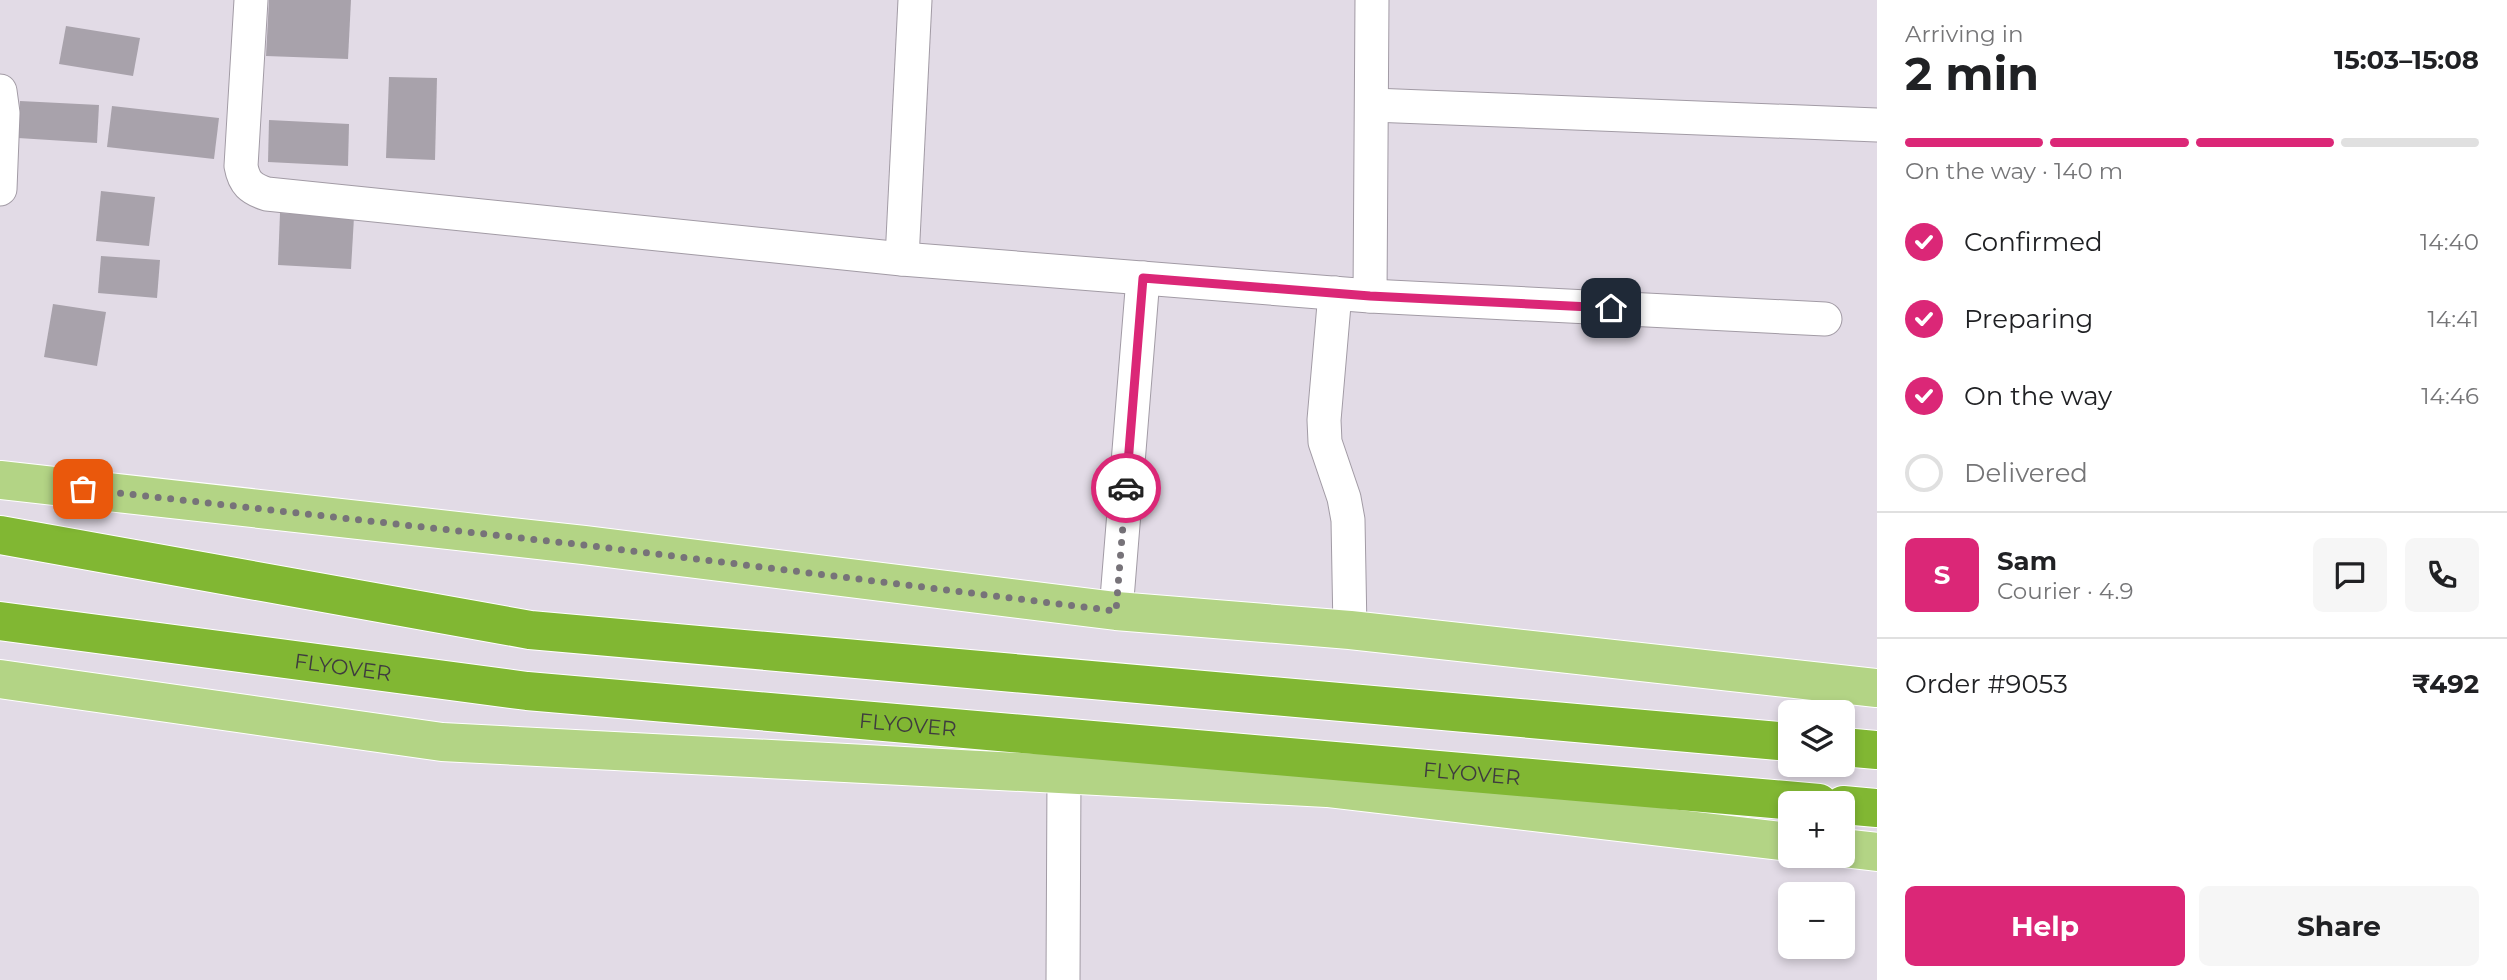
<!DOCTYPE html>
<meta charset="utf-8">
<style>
:root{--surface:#fff;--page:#f6f6f6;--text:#202124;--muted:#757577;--line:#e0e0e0;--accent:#db2777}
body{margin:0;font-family:Montserrat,sans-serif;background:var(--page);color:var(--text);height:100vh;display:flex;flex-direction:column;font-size:26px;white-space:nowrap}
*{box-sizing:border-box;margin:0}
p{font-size:23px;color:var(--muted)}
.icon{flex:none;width:38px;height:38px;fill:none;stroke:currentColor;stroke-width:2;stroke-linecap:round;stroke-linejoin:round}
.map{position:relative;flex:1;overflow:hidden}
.sheet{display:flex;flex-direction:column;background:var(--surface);width:630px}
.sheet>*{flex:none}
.fabs{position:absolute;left:1778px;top:700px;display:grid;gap:14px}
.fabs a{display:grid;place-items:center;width:77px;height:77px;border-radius:10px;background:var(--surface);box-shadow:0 4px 10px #0003;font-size:35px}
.pin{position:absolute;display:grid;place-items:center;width:60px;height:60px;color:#fff;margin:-30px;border-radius:14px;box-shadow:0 4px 10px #0006}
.courier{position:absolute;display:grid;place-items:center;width:70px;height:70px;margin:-35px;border:5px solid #db2777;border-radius:50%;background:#fff;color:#222;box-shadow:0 2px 9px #0007}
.head em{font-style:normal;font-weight:700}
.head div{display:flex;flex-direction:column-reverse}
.head{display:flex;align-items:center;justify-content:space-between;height:119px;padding:0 28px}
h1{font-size:46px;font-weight:700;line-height:52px}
.bar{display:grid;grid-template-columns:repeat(4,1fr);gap:10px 7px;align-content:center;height:84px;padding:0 28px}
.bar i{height:9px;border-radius:5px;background:var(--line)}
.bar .selected{background:var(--accent)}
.bar p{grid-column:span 4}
.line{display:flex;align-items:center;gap:18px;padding:0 28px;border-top:2px solid var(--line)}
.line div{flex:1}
.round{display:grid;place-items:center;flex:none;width:74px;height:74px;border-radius:10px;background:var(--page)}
ol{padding:0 28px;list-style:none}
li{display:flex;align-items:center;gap:21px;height:77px}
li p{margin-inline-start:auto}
li .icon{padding:7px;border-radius:50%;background:var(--accent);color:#fff;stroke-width:4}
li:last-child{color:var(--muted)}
li i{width:38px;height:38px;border:4px solid var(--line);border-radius:50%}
.primary-button{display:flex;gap:14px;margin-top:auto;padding:14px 28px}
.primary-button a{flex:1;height:80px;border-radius:10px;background:var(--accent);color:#fff;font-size:28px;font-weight:700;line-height:80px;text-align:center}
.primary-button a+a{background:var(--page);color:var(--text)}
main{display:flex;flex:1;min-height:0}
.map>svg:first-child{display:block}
.building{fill:#a8a2ab}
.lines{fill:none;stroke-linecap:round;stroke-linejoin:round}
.minor-casing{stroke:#a29ba5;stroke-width:35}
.major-casing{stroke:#fff;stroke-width:40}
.highway-casing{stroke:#fff;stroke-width:40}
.minor{stroke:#fff;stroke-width:33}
.major{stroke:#b3d485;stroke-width:38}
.highway{stroke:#81b733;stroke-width:38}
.done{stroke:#777379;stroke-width:7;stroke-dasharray:0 12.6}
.route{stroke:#db2777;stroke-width:9}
.labels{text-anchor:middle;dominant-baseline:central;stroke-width:6;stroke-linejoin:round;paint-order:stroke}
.street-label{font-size:21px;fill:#3e3b3f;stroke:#fff}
</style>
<main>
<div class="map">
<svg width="1877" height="980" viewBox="0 0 1877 980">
<rect width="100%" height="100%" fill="#e2dbe6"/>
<g class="building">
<polygon points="269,0 351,0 348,59 266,56"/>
<polygon points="66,26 140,38 133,76 59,64"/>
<polygon points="389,77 437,78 435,160 386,158"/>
<polygon points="20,101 99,105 97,143 18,138"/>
<polygon points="112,106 219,118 214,159 107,147"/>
<polygon points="269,120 349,124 348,166 268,162"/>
<polygon points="101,191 155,197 149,246 96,241"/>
<polygon points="280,213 354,217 351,269 278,265"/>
<polygon points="101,256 160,260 157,298 98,293"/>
<polygon points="53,304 106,312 97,366 44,357"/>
</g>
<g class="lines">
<defs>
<g id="minor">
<path d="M251,0L241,166C244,183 251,189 267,194L902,259L1370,296L1825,319"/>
<polyline points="0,91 3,113 0,189"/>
<polyline points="1372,105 1877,125"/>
<polyline points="902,259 915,0"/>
<polyline points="1335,293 1324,420 1325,442 1344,498 1348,520 1350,630"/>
<polyline points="1370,296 1372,0"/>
<polyline points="1116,611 1143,278"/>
<polyline points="1063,980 1064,775"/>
</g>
<g id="major">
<polyline points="0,480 584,545 1116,611 1350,630 1877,688"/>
<polyline points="0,679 442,742 1327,788 1790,842"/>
<polyline points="1843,848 1877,852"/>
</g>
<g id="highway">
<polyline points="0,535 530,630 1790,742"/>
<path id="s1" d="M0,621L527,691L1819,803"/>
<polyline points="1843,747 1877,750"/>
<polyline points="1843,805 1877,808"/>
</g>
</defs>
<use href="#minor" class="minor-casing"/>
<use href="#major" class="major-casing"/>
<use href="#highway" class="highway-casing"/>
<use href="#minor" class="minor"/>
<use href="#major" class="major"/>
<use href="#highway" class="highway"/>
</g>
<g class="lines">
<polyline class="done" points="83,489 584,545 1116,611 1126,488"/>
<polyline class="route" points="1126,488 1143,278 1370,296 1611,308"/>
</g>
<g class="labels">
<g class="street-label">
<text stroke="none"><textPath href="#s1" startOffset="346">FLYOVER</textPath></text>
<text stroke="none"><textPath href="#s1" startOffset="914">FLYOVER</textPath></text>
<text stroke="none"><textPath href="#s1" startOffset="1480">FLYOVER</textPath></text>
</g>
</g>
</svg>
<div class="fabs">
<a><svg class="icon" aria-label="layers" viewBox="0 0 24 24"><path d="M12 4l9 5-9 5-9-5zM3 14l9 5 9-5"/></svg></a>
<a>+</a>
<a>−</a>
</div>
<div class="pin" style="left:83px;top:489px;background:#ea580c"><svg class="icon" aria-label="bag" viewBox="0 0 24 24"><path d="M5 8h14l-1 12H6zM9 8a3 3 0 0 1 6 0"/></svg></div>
<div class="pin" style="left:1611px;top:308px;background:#1f2937"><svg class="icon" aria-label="home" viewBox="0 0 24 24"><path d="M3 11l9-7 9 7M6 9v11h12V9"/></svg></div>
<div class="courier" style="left:1126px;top:488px"><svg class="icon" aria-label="car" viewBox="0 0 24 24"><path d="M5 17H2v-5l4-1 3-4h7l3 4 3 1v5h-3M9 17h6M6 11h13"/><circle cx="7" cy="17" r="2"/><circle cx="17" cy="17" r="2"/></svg></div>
</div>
<section class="sheet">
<div class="head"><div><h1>2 min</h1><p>Arriving in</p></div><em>15:03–15:08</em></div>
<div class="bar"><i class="selected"></i><i class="selected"></i><i class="selected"></i><i></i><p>On the way · 140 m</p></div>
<ol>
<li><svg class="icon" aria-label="check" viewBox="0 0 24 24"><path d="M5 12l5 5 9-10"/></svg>Confirmed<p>14:40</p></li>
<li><svg class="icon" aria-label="check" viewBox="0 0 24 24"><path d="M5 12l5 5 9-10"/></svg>Preparing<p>14:41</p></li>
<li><svg class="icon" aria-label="check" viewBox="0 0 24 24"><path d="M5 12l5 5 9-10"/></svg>On the way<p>14:46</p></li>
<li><i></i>Delivered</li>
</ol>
<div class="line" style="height:126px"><b class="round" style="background:var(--accent);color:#fff">S</b><div><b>Sam</b><p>Courier · 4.9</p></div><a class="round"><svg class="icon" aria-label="chat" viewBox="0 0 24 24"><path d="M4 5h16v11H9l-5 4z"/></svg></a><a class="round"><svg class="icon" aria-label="phone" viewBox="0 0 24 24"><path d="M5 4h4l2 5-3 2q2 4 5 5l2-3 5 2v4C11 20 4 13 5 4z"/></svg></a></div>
<div class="line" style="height:91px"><div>Order #9053</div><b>₹492</b></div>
<div class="primary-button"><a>Help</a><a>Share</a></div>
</section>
</main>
